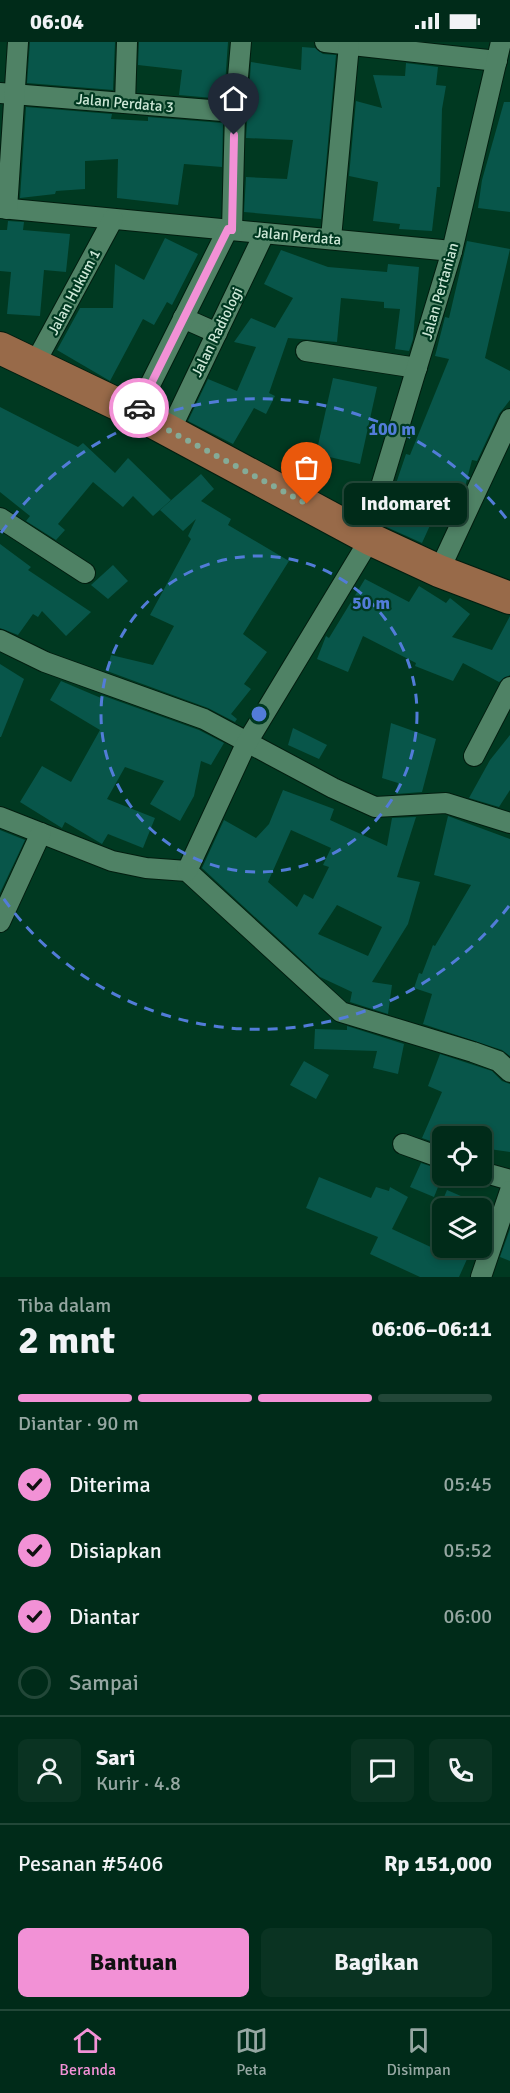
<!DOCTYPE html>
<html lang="id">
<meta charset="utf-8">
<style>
:root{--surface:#002b19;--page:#0a3322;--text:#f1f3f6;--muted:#95a7a2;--line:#224738;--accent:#f291d6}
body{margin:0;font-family:Signika,sans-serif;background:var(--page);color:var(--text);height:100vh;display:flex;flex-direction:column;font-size:22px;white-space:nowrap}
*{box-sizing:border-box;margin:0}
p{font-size:20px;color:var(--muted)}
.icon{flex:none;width:33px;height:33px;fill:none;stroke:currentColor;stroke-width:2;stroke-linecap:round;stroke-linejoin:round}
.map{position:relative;height:1235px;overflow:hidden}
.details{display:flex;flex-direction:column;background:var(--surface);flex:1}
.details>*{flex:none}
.tools{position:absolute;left:432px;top:1084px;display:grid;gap:12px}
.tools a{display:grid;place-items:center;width:60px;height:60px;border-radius:9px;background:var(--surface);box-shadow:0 3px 9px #0003,0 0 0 2px var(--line);font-size:30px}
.pin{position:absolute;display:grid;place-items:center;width:51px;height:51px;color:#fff;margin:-62px -26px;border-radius:50% 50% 50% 0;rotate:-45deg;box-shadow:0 0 6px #0007}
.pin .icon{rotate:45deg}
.courier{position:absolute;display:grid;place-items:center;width:60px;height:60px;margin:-30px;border:4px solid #f291d6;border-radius:50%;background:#fff;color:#222;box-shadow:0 2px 8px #0007}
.bubble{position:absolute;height:42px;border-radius:9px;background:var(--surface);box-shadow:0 3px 9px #0003,0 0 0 2px var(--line);font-size:20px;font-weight:700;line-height:42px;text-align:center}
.summary em{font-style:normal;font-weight:700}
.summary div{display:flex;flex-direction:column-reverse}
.summary{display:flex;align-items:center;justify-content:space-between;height:102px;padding:0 18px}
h1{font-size:39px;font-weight:700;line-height:45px}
.bar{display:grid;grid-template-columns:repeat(4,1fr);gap:9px 6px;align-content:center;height:72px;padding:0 18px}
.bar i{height:8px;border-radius:4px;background:var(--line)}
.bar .on{background:var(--accent)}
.bar p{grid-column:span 4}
.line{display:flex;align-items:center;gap:15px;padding:0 18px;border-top:2px solid var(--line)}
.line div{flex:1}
.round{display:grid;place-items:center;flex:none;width:63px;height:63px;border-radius:9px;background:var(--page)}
ol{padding:0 18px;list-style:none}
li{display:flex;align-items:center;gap:18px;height:66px}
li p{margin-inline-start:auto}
li .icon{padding:6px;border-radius:50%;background:var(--accent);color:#111;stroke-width:4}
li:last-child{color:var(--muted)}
li i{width:33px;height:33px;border:3px solid var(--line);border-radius:50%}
.button{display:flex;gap:12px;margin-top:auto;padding:12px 18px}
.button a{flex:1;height:69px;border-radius:9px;background:var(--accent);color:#111;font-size:24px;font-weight:700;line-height:69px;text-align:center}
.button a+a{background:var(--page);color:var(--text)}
.status{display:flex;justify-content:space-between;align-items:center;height:42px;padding:0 30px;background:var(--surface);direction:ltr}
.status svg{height:16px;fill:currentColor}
.tab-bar{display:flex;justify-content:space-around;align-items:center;height:84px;border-top:2px solid var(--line);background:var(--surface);font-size:16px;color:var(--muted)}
.tab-bar a{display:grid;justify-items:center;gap:3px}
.tab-bar .on{color:var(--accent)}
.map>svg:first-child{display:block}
.building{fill:#08564a;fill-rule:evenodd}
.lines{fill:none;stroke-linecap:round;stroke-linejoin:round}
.street-casing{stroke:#021d0f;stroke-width:22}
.primary-casing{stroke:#021d0f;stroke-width:34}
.street{stroke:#4f8265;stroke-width:20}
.primary{stroke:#986a49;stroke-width:32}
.done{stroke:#85ab97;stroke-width:6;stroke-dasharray:0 10.8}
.route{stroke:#f291d6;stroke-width:8}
.ring{fill:none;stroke:#527cd8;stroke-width:3;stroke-dasharray:10 8}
.labels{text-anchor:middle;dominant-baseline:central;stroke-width:4.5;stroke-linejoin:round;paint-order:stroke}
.street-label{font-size:15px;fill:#cde8d7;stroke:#003921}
.centre{fill:#527cd8;stroke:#003921;stroke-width:3}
.ring-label{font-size:18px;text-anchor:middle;font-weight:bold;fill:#527cd8;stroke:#003921;stroke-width:4.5;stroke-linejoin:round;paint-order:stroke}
</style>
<div class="status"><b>06:04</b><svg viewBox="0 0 49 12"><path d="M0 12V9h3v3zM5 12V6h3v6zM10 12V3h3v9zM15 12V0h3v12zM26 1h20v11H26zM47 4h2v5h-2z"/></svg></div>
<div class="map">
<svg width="510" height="1235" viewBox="0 0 510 1235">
<rect width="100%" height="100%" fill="#003921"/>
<g class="building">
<polygon points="30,0 115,0 113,48 27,41"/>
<polygon points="139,0 228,0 224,57 179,53 182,28 138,23"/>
<polygon points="302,5 315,6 323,12 336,13 321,177 244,170 246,135 287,137 293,98 246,96 251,20 301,28"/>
<polygon points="406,21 438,25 436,43 446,44 442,67 440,145 437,145 432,189 399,187 400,182 373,179 378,140 349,134 356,59 382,66 373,33 405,34"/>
<polygon points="504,60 510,60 510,170 478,166 482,138"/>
<polygon points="26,65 112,72 111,77 148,79 148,75 223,81 222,125 184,122 178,163 117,156 118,117 85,119 85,147 56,149 55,152 20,156"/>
<polygon points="8,179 24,180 23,188 70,192 66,230 44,228 40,274 7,272 11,230 0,229 0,188 7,188"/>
<polygon points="165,196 198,212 172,263 167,260 154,283 143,277 110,339 57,308 80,266 113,266 115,222 144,238"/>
<polygon points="467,199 510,207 485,316 510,329 510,358 499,372 477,419 472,418 465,445 447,483 432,479 422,501 382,483 406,412 410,413 449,317 435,314 445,275 449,276"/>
<polygon points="281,208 328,225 387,230 388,222 419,225 413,297 409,309 395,307 400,267 384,266 384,260 341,256 337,300 288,296 269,351 275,354 266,372 254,366 233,402 188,379 208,337 237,349 256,305 234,300 251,276 275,286 293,256 264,242"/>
<polygon points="333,336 377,345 360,422 316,412"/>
<polygon points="0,365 78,405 83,401 115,431 128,416 171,458 153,474 133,454 123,465 93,440 58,482 65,488 56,498 26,479 30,474 0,450"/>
<polygon points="201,432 214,447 201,459 231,477 228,483 289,519 243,592 267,610 244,642 251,647 231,672 237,677 235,680 208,666 107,629 111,613 153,623 174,584 150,573 191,497 188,494 196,477 183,489 160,468"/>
<polygon points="0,502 31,525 28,528 91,570 66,594 42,569 38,575 33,572 18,593 0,586"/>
<polygon points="113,523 128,539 108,557 91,543"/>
<polygon points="365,537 409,560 419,544 446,561 450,556 470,572 452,595 492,608 510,574 510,633 499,640 463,621 453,639 415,624 416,621 363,594 348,630 317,617 326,594 329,596"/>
<polygon points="0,622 24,637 1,695 0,695"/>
<polygon points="61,639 101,656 101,653 199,688 224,701 211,723 201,719 194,754 180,779 150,762 164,739 125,725 107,757 155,776 143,806 108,792 102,802 65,780 62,786 20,760 42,724 71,740 100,688 50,658"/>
<polygon points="391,681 436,697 422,750 396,752 398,741 382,736"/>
<polygon points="293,686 327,703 319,717 288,703"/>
<polygon points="510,693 510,748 499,765 469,756 490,718"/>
<path d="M283,748L334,767L330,778L387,804L392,776L416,775L397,835L420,840L408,882L372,940L392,943L388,972L350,960L352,950L320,935L202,826L224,778L256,796L269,782ZM291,788L331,806L323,823L329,825L313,857L304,852L297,865L268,840ZM337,863L382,885L368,914L318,892Z"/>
<polygon points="448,774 510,797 510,1014 502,1008 423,982 432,952 414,946 419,931 422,932 433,903 435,904 471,843 434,833"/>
<polygon points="0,788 25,798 0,851"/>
<polygon points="347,984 404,1002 398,1032 373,1026 377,1009 314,1007 315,987 347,988"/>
<polygon points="440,1012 492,1029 502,1039 510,1042 510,1110 482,1106 483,1095 442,1095 442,1103 422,1096 442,1050 428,1044"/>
<polygon points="304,1019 329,1033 316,1057 290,1043"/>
<polygon points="421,1121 442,1128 442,1135 434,1155 410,1145"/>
<polygon points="319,1135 371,1156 376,1145 389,1149 390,1145 408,1155 392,1187 435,1207 472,1206 459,1235 420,1235 370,1212 378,1195 306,1166"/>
<polygon points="447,1148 491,1167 482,1196 482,1167 439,1167"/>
<polygon points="510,1187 510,1219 500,1215"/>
</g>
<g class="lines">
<defs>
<g id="street">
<polyline points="325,0 497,19"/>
<polyline points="0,51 235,70"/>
<polyline points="125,61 127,0"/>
<polyline points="0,166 452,209"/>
<polyline points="7,167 18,0"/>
<polyline points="232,188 235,70 241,0"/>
<polyline points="331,196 349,3"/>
<polyline points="183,276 217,291"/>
<polyline points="306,309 417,326"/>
<polyline points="34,323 113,177"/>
<polyline points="136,371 228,187"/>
<polyline points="170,389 264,192"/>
<polyline points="0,476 85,531"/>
<polyline points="366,494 452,209 501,0"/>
<polyline points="439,529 510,377"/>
<polyline points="0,598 45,620 204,677 333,746 375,765 446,761 510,781"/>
<polyline points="474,714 510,645"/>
<polyline points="0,775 112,819 146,826 187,829 341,970 473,1010 498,1019 510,1030"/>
<polyline points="187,829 246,702 370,497"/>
<polyline points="0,880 41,791"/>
<polyline points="403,1102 442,1116"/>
<polyline points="482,1130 510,1138"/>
<polyline points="481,1235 510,1149"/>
</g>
<polyline id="primary" points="0,306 136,371 370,497 439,529 510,556"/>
</defs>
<use href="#street" class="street-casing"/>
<use href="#primary" class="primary-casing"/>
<use href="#street" class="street"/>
<use href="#primary" class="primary"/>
</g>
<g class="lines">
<polyline class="done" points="139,366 136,371 307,462"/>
<polyline class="route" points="139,366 228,187 232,188 234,93"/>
</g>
<g class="ring">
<circle cx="259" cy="672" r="158"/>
<path d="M509 864A315 315 0 0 1 1 853M1 491A315 315 0 0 1 509 480"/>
</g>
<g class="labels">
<g class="street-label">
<text transform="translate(125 61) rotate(5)">Jalan Perdata 3</text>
<text transform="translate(298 194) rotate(5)">Jalan Perdata</text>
<text transform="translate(440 249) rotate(-74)">Jalan Pertanian</text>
<text transform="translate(74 250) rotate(-62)">Jalan Hukum 1</text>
<text transform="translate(217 290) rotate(-64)">Jalan Radiologi</text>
</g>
</g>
<circle cx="259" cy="672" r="9" class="centre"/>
<g class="ring-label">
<text x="392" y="393">100 m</text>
<text x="371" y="567">50 m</text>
</g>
</svg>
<div class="tools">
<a><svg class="icon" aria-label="locate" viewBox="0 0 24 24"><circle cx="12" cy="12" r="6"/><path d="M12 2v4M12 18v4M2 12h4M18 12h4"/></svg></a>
<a><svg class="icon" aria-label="layers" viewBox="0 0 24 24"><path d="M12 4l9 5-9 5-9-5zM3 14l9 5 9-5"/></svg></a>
</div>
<div class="pin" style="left:307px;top:462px;background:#ea580c"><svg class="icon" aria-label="bag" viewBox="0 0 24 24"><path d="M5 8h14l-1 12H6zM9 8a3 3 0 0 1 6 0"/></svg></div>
<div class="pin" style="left:234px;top:93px;background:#1f2937"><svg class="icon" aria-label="home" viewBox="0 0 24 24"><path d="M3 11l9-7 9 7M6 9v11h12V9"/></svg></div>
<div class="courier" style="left:139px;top:366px"><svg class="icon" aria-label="car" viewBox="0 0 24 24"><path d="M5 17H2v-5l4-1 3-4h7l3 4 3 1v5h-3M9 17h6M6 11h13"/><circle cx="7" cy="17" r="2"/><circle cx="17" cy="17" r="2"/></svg></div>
<div class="bubble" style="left:344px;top:441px;width:123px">Indomaret</div>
</div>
<section class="details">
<div class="summary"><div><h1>2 mnt</h1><p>Tiba dalam</p></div><em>06:06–06:11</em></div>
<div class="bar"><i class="on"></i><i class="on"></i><i class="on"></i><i></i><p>Diantar · 90 m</p></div>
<ol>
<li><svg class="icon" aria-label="check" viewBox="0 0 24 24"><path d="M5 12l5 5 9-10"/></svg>Diterima<p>05:45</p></li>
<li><svg class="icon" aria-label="check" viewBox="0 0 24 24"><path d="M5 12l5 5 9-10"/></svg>Disiapkan<p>05:52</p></li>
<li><svg class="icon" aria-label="check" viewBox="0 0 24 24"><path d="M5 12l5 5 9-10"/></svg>Diantar<p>06:00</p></li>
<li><i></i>Sampai</li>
</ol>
<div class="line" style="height:108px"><a class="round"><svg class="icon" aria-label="person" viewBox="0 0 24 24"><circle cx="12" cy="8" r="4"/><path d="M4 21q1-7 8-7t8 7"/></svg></a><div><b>Sari</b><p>Kurir · 4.8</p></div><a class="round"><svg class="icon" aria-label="chat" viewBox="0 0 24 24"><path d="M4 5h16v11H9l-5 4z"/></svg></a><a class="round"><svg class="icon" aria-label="phone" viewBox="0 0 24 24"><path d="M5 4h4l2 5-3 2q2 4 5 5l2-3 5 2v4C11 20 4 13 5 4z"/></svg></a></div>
<div class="line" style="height:78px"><div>Pesanan #5406</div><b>Rp 151,000</b></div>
<div class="button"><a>Bantuan</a><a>Bagikan</a></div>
</section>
<nav class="tab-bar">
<a class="on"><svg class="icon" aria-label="home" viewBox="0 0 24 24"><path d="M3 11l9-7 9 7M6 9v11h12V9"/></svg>Beranda</a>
<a><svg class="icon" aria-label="map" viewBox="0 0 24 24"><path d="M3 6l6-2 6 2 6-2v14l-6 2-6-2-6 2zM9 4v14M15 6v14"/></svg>Peta</a>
<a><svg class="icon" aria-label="saved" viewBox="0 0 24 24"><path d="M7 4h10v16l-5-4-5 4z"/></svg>Disimpan</a>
</nav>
